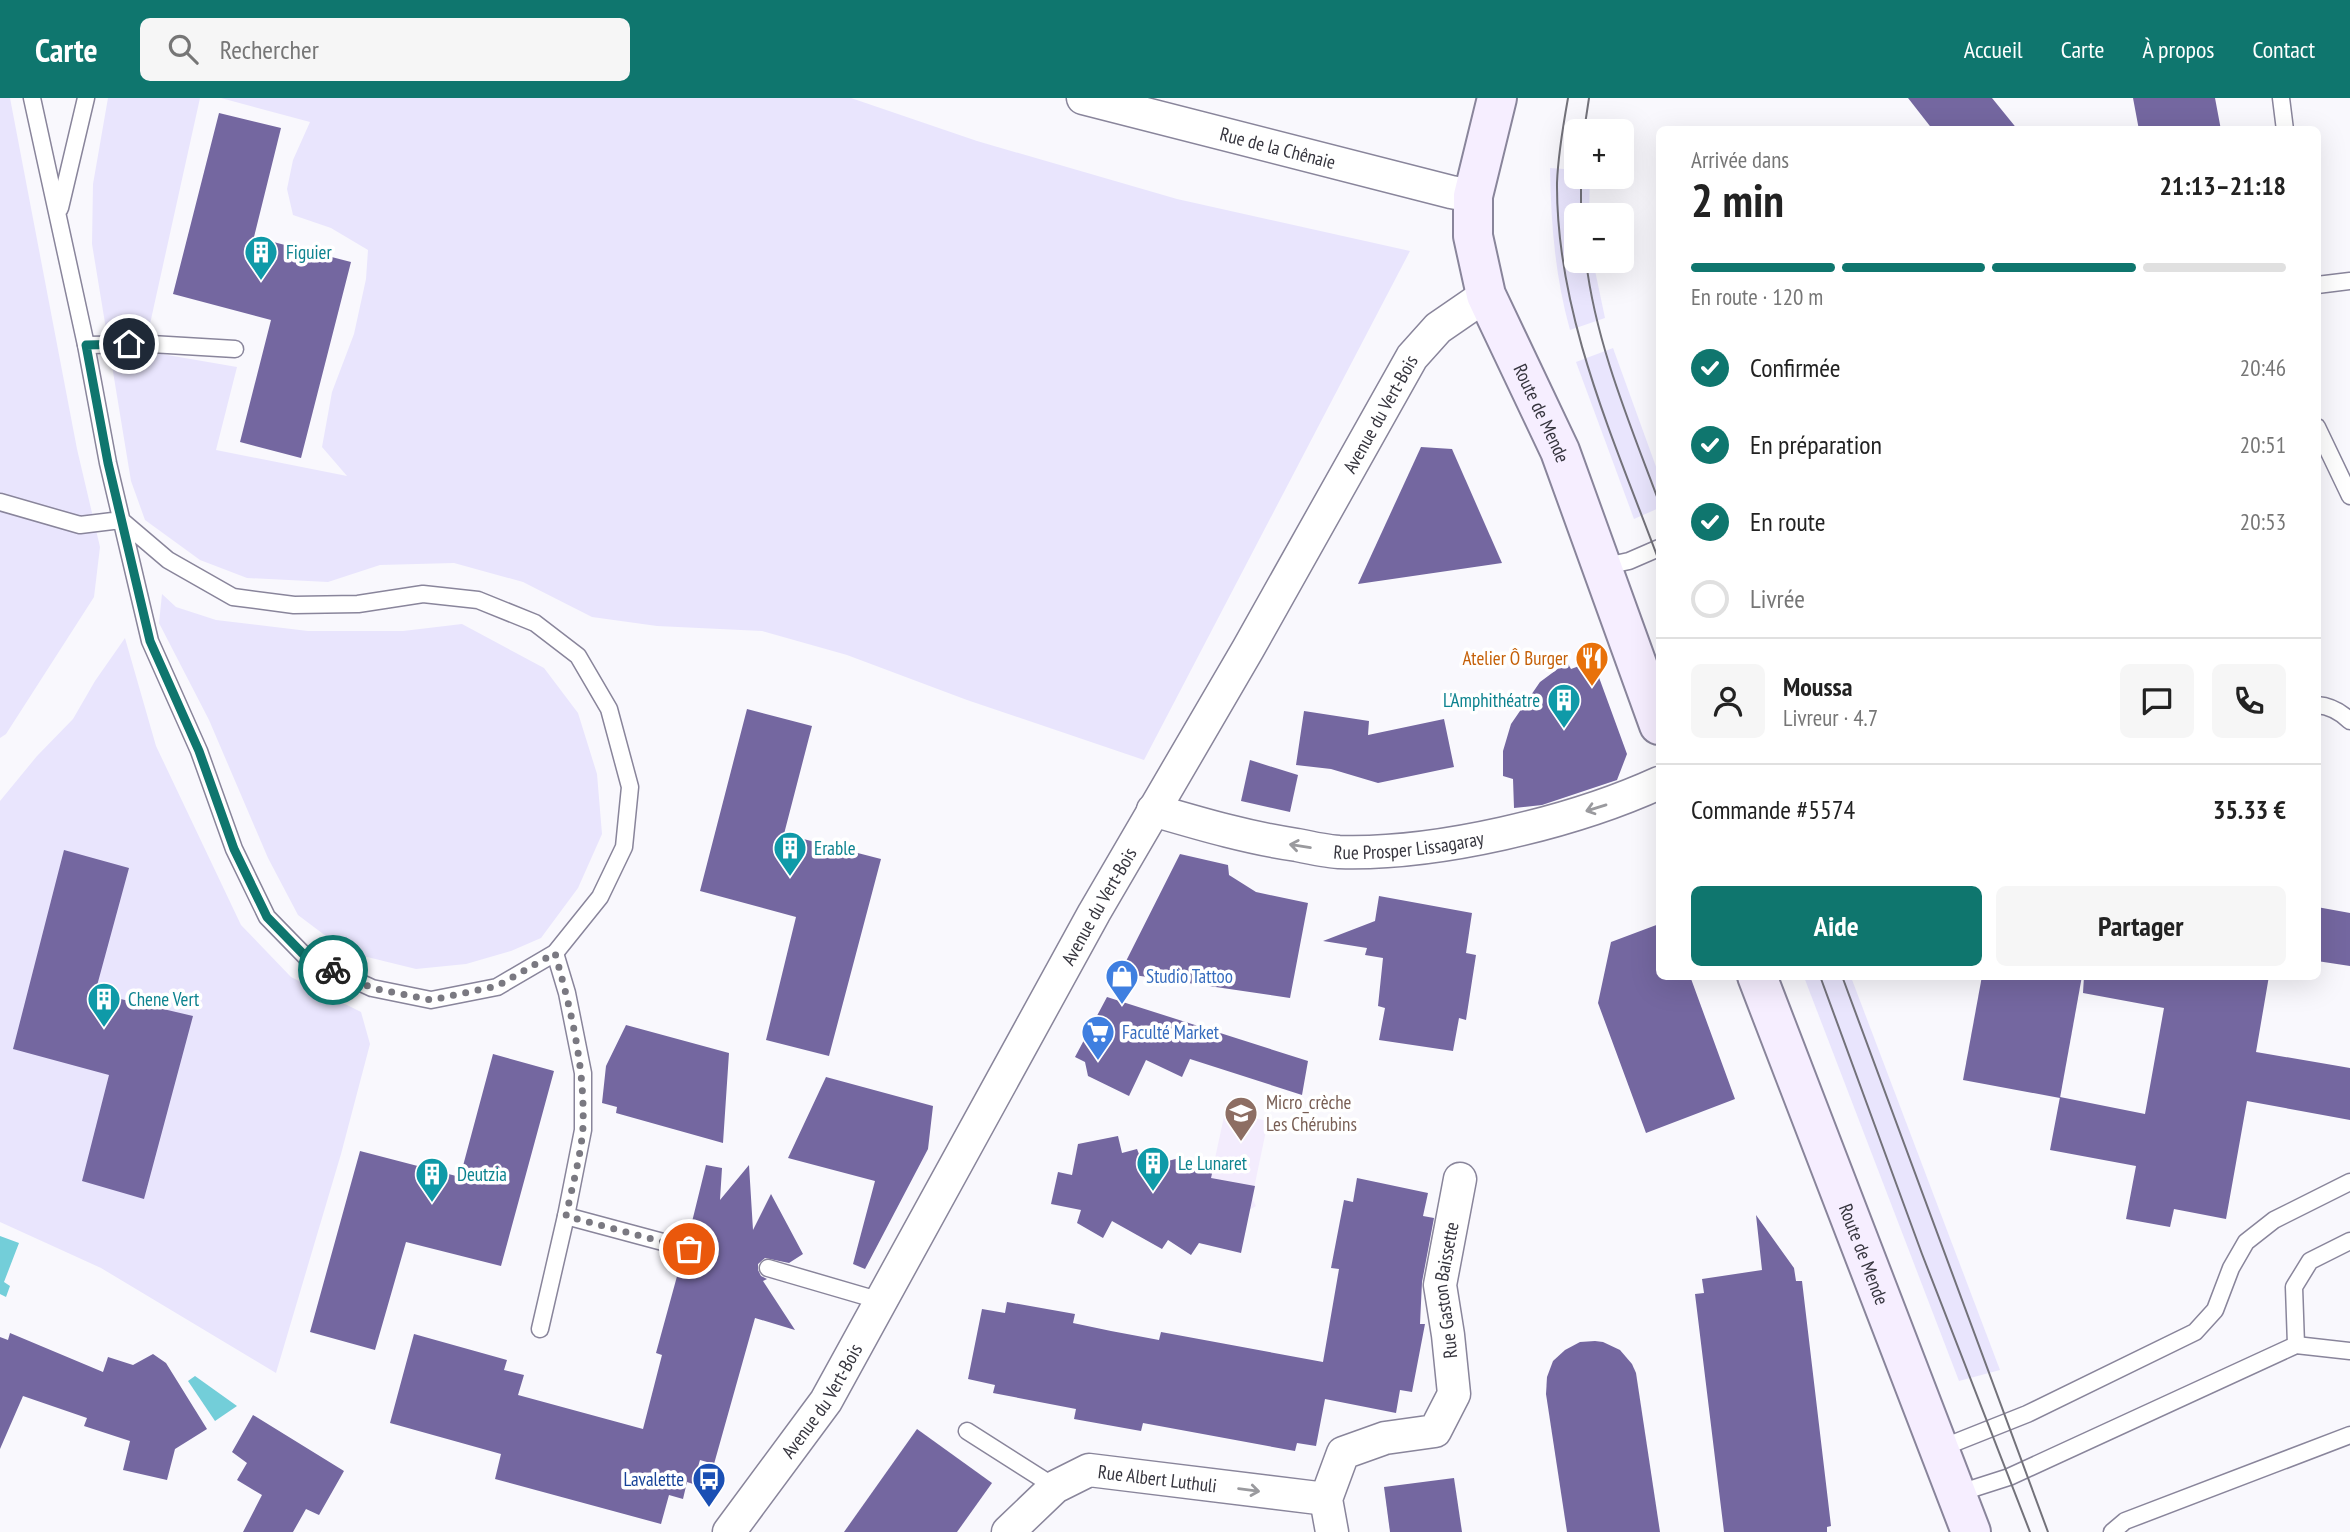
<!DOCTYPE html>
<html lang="fr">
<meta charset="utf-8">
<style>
:root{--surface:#fff;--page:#f6f6f6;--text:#222;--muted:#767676;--line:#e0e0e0;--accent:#0f766e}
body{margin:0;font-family:"PT Sans Narrow",sans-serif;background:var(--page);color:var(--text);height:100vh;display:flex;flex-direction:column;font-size:26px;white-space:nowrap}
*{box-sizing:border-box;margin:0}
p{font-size:23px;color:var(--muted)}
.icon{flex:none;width:38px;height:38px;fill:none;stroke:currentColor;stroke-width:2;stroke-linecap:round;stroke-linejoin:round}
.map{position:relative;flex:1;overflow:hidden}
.drawer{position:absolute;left:1656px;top:28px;width:665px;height:854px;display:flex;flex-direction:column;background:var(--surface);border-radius:10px;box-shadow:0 7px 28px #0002}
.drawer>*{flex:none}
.controls{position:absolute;left:1564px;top:21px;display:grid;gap:14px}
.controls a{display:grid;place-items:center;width:70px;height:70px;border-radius:10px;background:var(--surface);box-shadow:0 7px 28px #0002;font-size:35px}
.pin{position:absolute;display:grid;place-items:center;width:60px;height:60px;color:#fff;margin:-30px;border:4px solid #fff;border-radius:50%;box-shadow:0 2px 7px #0007}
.courier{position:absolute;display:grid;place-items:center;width:70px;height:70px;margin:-35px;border:5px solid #0f766e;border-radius:50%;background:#fff;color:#222;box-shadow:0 2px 9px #0007}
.overview em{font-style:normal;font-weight:600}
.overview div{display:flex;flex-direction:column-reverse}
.overview{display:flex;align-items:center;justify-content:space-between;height:119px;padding:0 35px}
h1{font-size:46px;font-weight:600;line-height:52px}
.bar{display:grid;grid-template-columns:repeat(4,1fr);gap:10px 7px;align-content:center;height:84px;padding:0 35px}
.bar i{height:9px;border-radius:5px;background:var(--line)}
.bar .on{background:var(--accent)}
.bar p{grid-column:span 4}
.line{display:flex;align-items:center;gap:18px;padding:0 35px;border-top:2px solid var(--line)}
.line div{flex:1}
.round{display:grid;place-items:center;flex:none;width:74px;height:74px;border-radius:10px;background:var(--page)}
ol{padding:0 35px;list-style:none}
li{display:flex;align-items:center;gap:21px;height:77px}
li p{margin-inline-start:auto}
li .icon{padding:7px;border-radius:50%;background:var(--accent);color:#fff;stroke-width:4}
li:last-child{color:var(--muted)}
li i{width:38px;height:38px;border:4px solid var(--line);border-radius:50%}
.button{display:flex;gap:14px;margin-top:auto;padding:14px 35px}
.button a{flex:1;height:80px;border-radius:10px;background:var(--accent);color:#fff;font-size:28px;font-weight:600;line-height:80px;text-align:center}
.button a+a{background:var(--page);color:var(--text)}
header{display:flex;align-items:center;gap:42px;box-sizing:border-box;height:98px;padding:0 35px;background:var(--accent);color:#fff}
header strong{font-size:33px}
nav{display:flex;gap:38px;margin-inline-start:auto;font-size:24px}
.search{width:490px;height:63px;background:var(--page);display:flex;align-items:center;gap:18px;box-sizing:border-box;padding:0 24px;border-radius:10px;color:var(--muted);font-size:26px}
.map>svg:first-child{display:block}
.education{fill:#f3ecfd}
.green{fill:#e9e5fd}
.water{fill:#73ced9}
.building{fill:#7467a0}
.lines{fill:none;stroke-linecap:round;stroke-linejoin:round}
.lane-casing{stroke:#89859b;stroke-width:19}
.street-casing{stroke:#89859b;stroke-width:35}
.secondary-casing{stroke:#89859b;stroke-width:42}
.lane{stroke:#fff;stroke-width:16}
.street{stroke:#fff;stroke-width:32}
.secondary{stroke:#f6eeff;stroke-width:38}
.tram{stroke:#73727a;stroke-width:2}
.oneway{stroke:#9a9a9e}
.done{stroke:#7a7981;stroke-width:7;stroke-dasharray:0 12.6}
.route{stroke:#0f766e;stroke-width:9}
.labels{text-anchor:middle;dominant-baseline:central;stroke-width:7;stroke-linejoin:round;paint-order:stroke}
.street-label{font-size:19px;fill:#36353e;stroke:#fff}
.culture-label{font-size:19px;fill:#0d838f;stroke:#fff;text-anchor:start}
.food-label{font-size:19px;fill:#c56008;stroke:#fff;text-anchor:end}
.shop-label{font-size:19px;fill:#366cbe;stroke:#fff;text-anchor:start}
.education-label{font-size:19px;fill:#785e54;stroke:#fff;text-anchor:start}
.transit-label{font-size:19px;fill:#164399;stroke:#fff;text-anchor:end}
</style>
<header>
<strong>Carte</strong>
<div class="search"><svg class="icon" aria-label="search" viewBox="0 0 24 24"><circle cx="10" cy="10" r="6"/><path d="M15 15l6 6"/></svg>Rechercher</div>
<nav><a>Accueil</a><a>Carte</a><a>À propos</a><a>Contact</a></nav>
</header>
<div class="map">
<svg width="2350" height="1434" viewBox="0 0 2350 1434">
<rect width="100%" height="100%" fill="#f9f8fd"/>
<polygon class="education" points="1225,1014 1268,1023 1252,1100 1256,1108 1249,1112 1206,1102"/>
<g class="green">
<polygon points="0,0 10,0 77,351 100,449 94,499 6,636 0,640"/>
<polygon points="108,0 200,0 144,253 237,269 216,352 347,378 322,349 332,294 354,236 366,181 368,152 331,130 293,117 287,91 293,62 310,24 221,0 851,0 977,43 1177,101 1410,153 1144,662 967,602 847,557 762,533 657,528 592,519 523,484 454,465 380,467 328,484 247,480 200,462 145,422 131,383 92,146 93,86"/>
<path d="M1550,70L1577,72V79H1590L1589,117H1577V163H1593L1605,220L1570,232C1555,178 1551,126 1550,70Z"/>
<polygon points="1613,250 1659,377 1659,410 1634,421 1576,264"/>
<polygon points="162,496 176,509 216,522 308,533 403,533 462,526 544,570 578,615 597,676 602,736 578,790 541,840 511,853 466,866 416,871 347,854 298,817 268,760 209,622 159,525"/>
<polygon points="125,540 156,648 241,827 291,879 361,914 370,946 341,1056 276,1275 101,1170 0,1124 0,703 37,658 73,621 95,583"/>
<polygon points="1804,879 1851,879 2000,1272 1959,1283"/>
</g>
<g class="water">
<polygon points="0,1138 19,1145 4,1184 10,1188 6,1199 0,1196"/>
<polygon points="195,1278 237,1308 215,1323 188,1283"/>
</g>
<g class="building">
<polygon points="1908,0 1992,0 2018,32 1933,32"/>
<polygon points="2133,0 2215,0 2221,32 2139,32"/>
<polygon points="219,15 281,30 254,139 351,164 301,360 240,344 271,222 173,196"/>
<polygon points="1421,349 1452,351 1502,465 1358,486"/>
<polygon points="1593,563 1627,656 1617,682 1542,707 1514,710 1513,681 1503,678 1503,653 1511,626 1540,584 1567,564 1571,571"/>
<polygon points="747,611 812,628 784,736 881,761 829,958 766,942 796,819 700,793"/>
<polygon points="1304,613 1369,623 1368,637 1444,621 1454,669 1378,685 1331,671 1296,667"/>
<polygon points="1250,662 1298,677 1290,714 1241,703"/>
<polygon points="64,752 129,770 95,895 193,918 144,1101 82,1083 109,977 13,951"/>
<polygon points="1180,756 1228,767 1229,777 1256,794 1308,805 1290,900 1120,875"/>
<polygon points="1379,798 1472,815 1466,855 1476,857 1466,922 1459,920 1453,953 1379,942 1385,910 1378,908 1383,860 1365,857 1367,850 1323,843 1375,823"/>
<polygon points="2317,809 2350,815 2350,868 2317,863"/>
<polygon points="1659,826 1659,878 1690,878 1735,1001 1646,1035 1598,905 1611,844"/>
<polygon points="1982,878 2082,878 2060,1000 1963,982"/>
<polygon points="2084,878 2269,878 2256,954 2350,970 2350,1022 2247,1003 2226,1121 2174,1111 2170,1129 2126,1121 2136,1068 2050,1052 2060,999 2145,1016 2164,910 2083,895"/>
<polygon points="1107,899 1308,963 1302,997 1190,961 1182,979 1146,962 1129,998 1088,978 1085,964 1075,959"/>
<polygon points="626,927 729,955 723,1045 616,1015 617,1009 602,1005 606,968"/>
<polygon points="493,956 554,973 501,1168 406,1144 375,1252 310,1234 360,1053 460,1079"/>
<polygon points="826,979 933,1008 928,1051 865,1171 853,1166 875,1083 788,1060"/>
<polygon points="1118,1038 1122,1055 1137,1051 1142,1064 1166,1057 1168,1063 1183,1059 1185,1070 1214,1067 1211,1080 1255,1088 1241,1155 1199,1145 1191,1157 1168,1142 1162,1151 1112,1123 1103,1140 1077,1125 1081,1112 1051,1106 1058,1074 1072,1077 1078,1046"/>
<polygon points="706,1067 722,1070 720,1102 749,1067 753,1132 771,1096 803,1156 789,1165 765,1160 758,1166 758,1172 761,1178 767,1181 763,1183 795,1232 755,1220 714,1366 700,1362 693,1386 687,1384 683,1401 669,1397 661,1426 495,1381 501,1356 390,1325 414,1236 507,1262 504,1272 524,1277 518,1297 643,1331 662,1257 656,1255 682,1160 692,1161 699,1153 697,1144 688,1140"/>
<polygon points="1357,1080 1428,1095 1423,1118 1434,1120 1422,1184 1420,1226 1425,1226 1412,1294 1400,1292 1396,1315 1325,1301 1316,1348 1297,1345 1295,1353 1143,1325 1141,1333 1074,1321 1076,1311 993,1295 995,1287 968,1281 982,1211 1005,1215 1007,1204 1075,1216 1073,1225 1111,1233 1159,1242 1161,1234 1323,1264 1339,1171 1331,1170 1344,1102 1353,1104"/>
<polygon points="1756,1117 1794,1170 1796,1183 1802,1183 1831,1428 1827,1429 1827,1434 1724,1434 1695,1196 1704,1195 1702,1181 1762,1172"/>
<polygon points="10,1235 103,1274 108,1259 133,1267 153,1256 166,1265 207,1331 175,1351 167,1382 123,1372 130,1343 84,1328 87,1320 23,1298 0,1351 0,1239 8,1242"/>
<polygon points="1595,1243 1603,1244 1620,1252 1632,1266 1636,1275 1660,1434 1567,1434 1546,1296 1547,1279 1553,1263 1565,1252 1580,1244"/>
<polygon points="253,1317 344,1373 319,1417 306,1411 293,1434 243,1434 262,1397 237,1382 247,1365 232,1354"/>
<polygon points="917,1331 992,1385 957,1434 844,1434"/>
<polygon points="1454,1380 1462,1434 1390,1434 1384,1389"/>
</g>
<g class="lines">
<defs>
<g id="lane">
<polyline points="2281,0 2285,32"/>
<polyline points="60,110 86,0"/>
<polyline points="2317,187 2350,183"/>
<polyline points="86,247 151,246 235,251"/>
<polyline points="2317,329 2350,398"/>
<polyline points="0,404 80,427 121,422 168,462 233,499 294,507 358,506 423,496 478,502 535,525 578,558 609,611 630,689 624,749 600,799 555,855 497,889 431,902 372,890 307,860 267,819 234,751 199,653 150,543 108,365 86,247 32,0"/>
<polyline points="1601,469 1629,463 1659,450"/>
<path d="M2317,607C2330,608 2341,614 2350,623"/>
<polyline points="566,1118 689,1151"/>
<polyline points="768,1170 881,1203"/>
<polyline points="540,1231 566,1118 583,1032 583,975 567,895 555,855"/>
<polyline points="2296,1247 2294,1189 2310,1163 2350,1143"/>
<polyline points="967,1333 1055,1389"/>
<polyline points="1939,1351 2027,1316 2195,1234 2215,1212 2231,1170 2246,1144 2274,1122 2350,1084"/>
<polyline points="1956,1396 2009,1379 2296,1247 2350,1253"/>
<polyline points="2112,1434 2125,1423 2350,1337"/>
</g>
<g id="street">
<path id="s1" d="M1083,0L1451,94L1473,98"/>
<path id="s2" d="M1153,712C1201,726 1248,740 1297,747C1311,750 1325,753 1339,754C1436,757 1571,725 1659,685"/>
<path id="s3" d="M729,1434L826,1303L1094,815L1248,551L1412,259L1438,230L1486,197"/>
<path id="s4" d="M1008,1434L1055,1389L1089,1372L1326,1401"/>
<path id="s5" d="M1332,1434L1326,1401L1343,1355L1385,1340L1435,1333L1454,1296L1448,1237L1440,1187L1460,1081"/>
</g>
<g id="secondary">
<path id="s6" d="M1497,0L1473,98V138L1486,197L1560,353L1659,627"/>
<path id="s7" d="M1757,878L1971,1434"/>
</g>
</defs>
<use href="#lane" class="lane-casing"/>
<use href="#street" class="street-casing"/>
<use href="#secondary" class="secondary-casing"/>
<use href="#lane" class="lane"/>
<use href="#street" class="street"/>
<use href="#secondary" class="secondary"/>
<g class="tram">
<path d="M1568,0C1563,28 1558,56 1557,85C1556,216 1614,342 1659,463"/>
<polyline points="1584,33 1589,0"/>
<polyline points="1581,117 1581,79"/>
<path d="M1586,163C1596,246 1630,326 1659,404"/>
<polyline points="1820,878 1922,1156 2030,1434"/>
<polyline points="1842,878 2048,1434"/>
</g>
</g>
<defs><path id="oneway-shaft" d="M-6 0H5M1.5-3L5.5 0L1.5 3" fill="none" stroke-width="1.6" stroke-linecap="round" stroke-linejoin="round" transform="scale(1.75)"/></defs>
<g class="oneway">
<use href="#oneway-shaft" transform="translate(1596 710) rotate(163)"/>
<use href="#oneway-shaft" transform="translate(1300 748) rotate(-171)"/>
<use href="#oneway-shaft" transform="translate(1249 1392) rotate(7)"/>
</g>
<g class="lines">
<path class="done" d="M333,872L372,890L431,902L497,888L555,855C571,912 585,969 583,1029C581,1058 572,1089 566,1118L689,1151"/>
<polyline class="route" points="129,246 86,247 108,365 150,543 199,653 234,751 267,819 307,860 333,872"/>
</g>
<defs>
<symbol id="building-pin" viewBox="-11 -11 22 30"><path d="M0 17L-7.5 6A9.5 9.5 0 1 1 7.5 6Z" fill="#0f9aa8" stroke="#fff"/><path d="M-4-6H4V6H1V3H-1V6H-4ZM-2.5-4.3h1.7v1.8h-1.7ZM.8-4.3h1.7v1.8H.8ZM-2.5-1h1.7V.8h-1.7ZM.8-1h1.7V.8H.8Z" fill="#fff"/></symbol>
<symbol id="restaurant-pin" viewBox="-11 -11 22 30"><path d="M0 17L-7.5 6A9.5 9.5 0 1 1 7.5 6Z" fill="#e8710a" stroke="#fff"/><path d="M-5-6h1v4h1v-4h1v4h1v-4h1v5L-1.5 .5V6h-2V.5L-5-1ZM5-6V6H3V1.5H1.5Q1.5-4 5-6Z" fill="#fff"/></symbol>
<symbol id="shop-pin" viewBox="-11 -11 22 30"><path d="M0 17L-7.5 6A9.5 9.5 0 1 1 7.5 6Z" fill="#3f7fe0" stroke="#fff"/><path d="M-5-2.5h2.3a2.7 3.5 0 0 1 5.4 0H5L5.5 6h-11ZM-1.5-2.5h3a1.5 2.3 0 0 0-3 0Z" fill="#fff"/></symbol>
<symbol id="supermarket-pin" viewBox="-11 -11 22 30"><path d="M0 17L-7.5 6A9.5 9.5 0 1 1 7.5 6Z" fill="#3f7fe0" stroke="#fff"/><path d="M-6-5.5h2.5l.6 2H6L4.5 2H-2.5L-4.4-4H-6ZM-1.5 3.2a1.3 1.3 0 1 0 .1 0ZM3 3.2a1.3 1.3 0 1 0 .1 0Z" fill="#fff"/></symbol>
<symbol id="school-pin" viewBox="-11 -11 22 30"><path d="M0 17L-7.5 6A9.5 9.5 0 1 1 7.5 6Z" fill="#8d6e63" stroke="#fff"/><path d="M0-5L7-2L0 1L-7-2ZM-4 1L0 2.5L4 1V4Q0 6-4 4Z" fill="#fff"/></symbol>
<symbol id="bus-pin" viewBox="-11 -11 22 30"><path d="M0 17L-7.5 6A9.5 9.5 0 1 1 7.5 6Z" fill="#1a4fb4" stroke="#fff"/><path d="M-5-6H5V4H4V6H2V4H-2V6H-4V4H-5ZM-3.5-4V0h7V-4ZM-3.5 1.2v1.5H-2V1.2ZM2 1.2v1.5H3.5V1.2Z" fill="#fff"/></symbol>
</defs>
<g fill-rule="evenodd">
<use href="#building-pin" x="242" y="135" width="38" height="52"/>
<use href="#restaurant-pin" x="1573" y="541" width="38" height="52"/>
<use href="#building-pin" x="1545" y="583" width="38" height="52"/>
<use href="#building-pin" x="771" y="731" width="38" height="52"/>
<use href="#shop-pin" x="1103" y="859" width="38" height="52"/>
<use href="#building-pin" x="85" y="882" width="38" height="52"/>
<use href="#supermarket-pin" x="1079" y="915" width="38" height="52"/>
<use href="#school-pin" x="1222" y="996" width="38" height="52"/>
<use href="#building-pin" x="1134" y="1046" width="38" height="52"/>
<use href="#building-pin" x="413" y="1057" width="38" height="52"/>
<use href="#bus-pin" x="690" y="1362" width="38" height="52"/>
</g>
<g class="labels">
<g class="street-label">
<text stroke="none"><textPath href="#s1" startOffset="201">Rue de la Chênaie</textPath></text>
<text stroke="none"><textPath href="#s3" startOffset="1295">Avenue du Vert-Bois</textPath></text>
<text stroke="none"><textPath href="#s6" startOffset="332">Route de Mende</textPath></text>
<text stroke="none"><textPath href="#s2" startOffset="261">Rue Prosper Lissagaray</textPath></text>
<text stroke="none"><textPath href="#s3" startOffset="728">Avenue du Vert-Bois</textPath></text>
<text stroke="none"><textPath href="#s7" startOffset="298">Route de Mende</textPath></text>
<text stroke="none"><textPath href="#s5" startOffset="324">Rue Gaston Baissette</textPath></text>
<text stroke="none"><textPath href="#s3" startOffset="161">Avenue du Vert-Bois</textPath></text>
<text stroke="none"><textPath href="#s4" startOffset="172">Rue Albert Luthuli</textPath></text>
</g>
<g class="culture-label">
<text x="286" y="154">Figuier</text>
<text x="1540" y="602" text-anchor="end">L'Amphithéatre</text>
<text x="814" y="750">Erable</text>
<text x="128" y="901">Chene Vert</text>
<text x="1178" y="1065">Le Lunaret</text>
<text x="457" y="1076">Deutzia</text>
</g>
<g class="food-label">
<text x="1568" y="560">Atelier Ô Burger</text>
</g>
<g class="shop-label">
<text x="1146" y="878">Studio Tattoo</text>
<text x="1122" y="934">Faculté Market</text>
</g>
<g class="education-label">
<text x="1266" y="1004">Micro_crèche<tspan x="1266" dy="22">Les Chérubins</tspan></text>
</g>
<g class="transit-label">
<text x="684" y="1381">Lavalette</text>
</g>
</g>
</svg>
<div class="controls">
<a>+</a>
<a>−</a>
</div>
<div class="pin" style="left:689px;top:1151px;background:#ea580c"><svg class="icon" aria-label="bag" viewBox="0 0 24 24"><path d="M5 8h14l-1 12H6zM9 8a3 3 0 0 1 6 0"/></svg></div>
<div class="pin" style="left:129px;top:246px;background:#1f2937"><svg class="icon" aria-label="home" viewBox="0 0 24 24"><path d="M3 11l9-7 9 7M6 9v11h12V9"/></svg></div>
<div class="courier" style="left:333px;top:872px"><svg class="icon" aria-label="bike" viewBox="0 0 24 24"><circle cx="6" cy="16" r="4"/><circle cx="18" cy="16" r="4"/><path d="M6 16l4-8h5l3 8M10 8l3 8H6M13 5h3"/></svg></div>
<section class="drawer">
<div class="overview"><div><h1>2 min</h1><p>Arrivée dans</p></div><em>21:13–21:18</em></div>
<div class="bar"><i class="on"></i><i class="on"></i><i class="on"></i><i></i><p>En route · 120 m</p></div>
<ol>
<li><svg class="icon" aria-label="check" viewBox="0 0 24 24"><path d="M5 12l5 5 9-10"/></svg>Confirmée<p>20:46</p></li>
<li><svg class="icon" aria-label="check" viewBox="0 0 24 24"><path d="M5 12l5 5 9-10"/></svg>En préparation<p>20:51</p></li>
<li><svg class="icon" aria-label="check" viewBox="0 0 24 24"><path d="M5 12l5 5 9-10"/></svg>En route<p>20:53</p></li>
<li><i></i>Livrée</li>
</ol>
<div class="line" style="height:126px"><a class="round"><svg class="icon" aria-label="person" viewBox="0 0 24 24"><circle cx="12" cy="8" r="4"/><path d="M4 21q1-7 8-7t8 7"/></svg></a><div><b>Moussa</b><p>Livreur · 4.7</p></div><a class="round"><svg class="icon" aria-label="chat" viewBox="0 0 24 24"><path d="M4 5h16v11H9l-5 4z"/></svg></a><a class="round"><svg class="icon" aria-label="phone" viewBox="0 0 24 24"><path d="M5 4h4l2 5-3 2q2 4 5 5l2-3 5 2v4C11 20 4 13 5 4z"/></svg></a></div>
<div class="line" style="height:91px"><div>Commande #5574</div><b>35.33 €</b></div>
<div class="button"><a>Aide</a><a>Partager</a></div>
</section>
</div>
